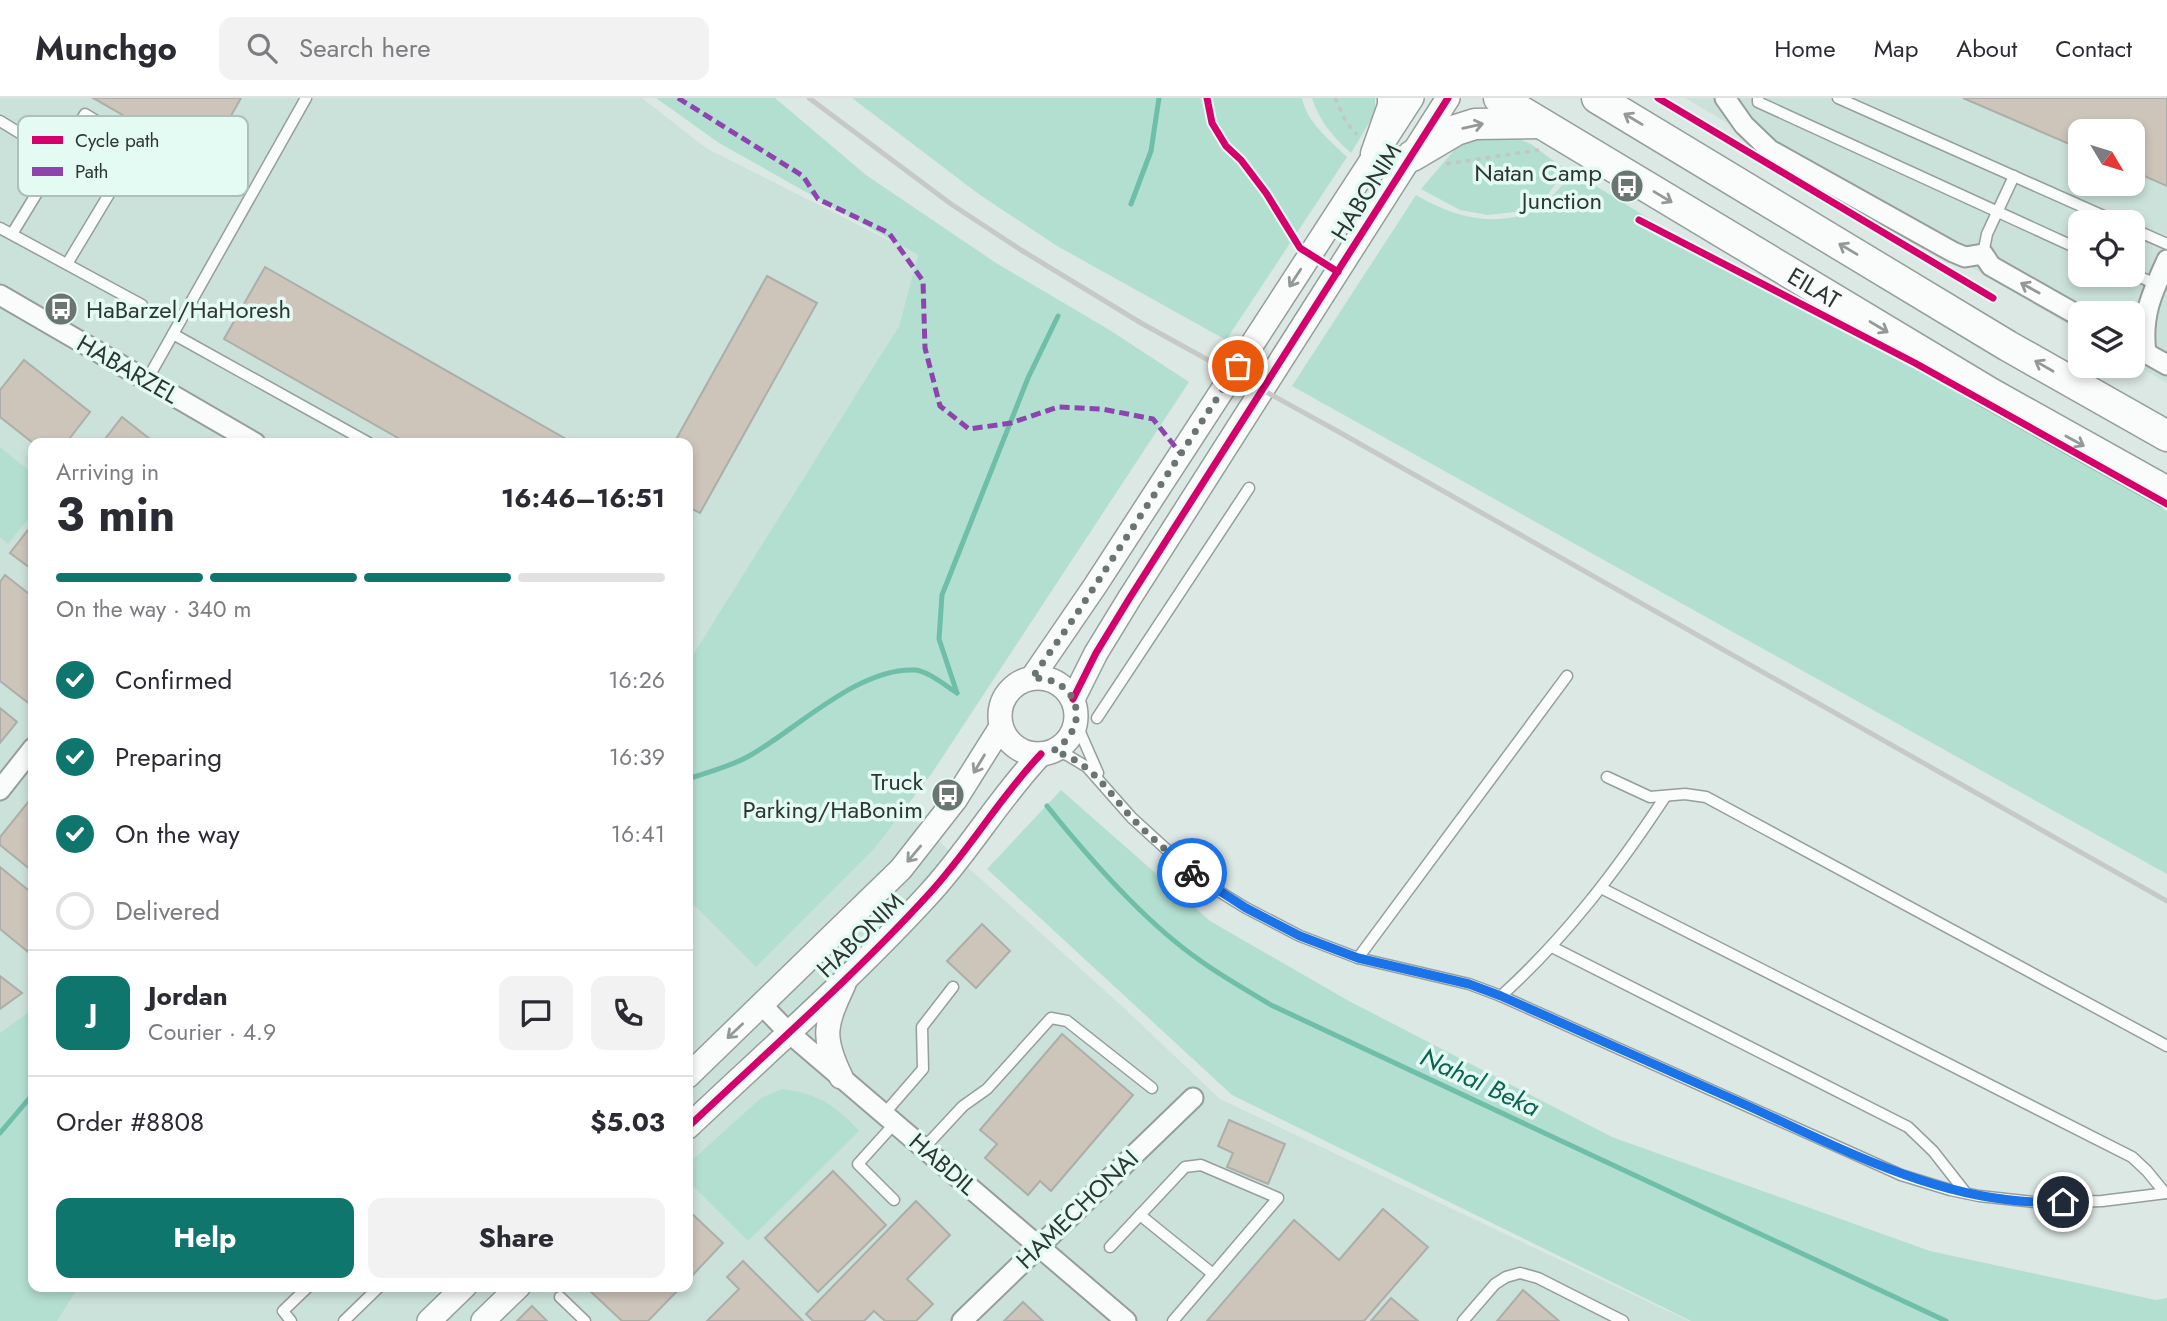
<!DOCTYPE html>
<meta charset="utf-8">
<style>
:root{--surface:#fff;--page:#f2f2f3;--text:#2b2b33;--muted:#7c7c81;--line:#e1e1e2;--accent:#0f766e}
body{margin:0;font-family:Jost,sans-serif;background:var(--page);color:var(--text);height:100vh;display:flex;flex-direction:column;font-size:26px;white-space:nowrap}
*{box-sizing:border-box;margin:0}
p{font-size:23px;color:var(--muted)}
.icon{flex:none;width:38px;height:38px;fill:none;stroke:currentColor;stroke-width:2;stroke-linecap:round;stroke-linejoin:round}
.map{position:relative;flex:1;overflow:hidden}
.details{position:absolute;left:28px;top:340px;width:665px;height:854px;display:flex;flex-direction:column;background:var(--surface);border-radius:14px;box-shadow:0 4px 10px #0003}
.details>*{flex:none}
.needle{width:46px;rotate:128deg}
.tools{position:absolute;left:2068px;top:21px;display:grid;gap:14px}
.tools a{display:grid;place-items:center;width:77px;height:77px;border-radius:14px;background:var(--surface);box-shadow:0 4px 10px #0003;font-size:35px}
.pin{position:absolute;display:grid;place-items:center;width:60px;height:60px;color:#fff;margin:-30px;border:4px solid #fff;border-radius:50%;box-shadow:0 2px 7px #0007}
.courier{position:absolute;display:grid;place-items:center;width:70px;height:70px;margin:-35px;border:5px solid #1a73e8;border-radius:50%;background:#fff;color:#222;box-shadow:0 2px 9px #0007}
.head em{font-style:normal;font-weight:700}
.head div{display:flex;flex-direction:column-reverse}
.head{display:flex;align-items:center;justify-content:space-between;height:119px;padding:0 28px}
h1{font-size:46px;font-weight:700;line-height:52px}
.bar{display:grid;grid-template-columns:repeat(4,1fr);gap:10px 7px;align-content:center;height:84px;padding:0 28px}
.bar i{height:9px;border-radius:5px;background:var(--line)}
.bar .on{background:var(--accent)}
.bar p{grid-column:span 4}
.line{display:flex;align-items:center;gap:18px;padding:0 28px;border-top:2px solid var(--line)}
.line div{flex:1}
.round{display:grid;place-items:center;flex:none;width:74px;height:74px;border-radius:14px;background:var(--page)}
ol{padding:0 28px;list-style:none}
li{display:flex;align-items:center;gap:21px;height:77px}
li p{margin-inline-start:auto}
li .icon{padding:7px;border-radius:50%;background:var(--accent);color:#fff;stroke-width:4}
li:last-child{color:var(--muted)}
li i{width:38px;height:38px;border:4px solid var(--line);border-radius:50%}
.cta{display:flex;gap:14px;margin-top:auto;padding:14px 28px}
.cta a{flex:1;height:80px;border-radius:14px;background:var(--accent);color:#fff;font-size:28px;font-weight:700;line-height:80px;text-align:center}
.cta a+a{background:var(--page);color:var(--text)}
header{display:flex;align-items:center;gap:42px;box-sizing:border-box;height:98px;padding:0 35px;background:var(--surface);border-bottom:2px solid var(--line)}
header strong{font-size:33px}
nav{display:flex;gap:38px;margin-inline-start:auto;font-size:24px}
.search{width:490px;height:63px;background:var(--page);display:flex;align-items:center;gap:18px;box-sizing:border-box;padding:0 24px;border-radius:14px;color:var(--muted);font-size:26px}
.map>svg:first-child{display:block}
.built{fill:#cbe2da;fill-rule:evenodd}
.green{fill:#b3dfd1}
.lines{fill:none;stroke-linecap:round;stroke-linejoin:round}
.stream{stroke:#6ebea8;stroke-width:5}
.building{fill:#cdc4ba;stroke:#acaeaa;stroke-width:2}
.service-casing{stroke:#969e9b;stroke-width:13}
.minor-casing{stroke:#969e9b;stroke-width:23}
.tertiary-casing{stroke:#969e9b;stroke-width:26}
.primary-casing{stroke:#969e9b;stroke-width:33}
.path{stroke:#c2c6c4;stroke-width:3.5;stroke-dasharray:5 5;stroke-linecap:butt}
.service{stroke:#fafcfb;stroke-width:10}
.minor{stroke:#fafcfb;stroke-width:19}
.tertiary{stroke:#fafcfb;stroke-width:23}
.primary{stroke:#fafcfb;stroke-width:30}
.rail{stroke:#c6c9c8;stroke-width:5}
.quiet{stroke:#8e44ad;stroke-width:5;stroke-dasharray:10 5;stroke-linecap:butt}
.cycleway-casing{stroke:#e4fbf3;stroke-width:11}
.cycleway{stroke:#d6006c;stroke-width:7}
.oneway{stroke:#949997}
.done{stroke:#6a7471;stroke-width:7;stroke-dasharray:0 12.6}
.route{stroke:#1a73e8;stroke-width:9}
.labels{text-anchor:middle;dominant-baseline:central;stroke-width:7;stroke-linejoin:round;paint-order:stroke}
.poi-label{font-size:24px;fill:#2d3633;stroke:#e4fbf3;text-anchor:end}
.street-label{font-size:24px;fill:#2d3633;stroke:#e4fbf3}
.water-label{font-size:26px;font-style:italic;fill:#0c6350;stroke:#e4fbf3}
.key{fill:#e4fbf3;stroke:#adc0b9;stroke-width:2}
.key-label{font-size:19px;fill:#2d3633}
</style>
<header>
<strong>Munchgo</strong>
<div class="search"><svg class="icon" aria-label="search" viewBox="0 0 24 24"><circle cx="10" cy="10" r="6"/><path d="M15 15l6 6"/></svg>Search here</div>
<nav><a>Home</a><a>Map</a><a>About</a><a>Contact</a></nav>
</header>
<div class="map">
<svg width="2167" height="1223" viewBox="0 0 2167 1223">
<rect width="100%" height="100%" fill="#dce8e4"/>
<g class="built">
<path d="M0,0H642L706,50L918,157L899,228L712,539L1124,910L1220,1001L1689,1223H0ZM33,345H688V1188H33Z"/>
<path d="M1685,0H2167V285L2133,265V215H2081V234ZM2081,33H2133V86H2081ZM2081,124H2133V177H2081Z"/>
</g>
<g class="green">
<polygon points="656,0 775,0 866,77 996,165 1108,231 1189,284 932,675 874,751 756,869 688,801 688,565 899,228 918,157 719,45"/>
<path d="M852,0H1302C1307,25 1330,42 1347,59L1226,242L1057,148L980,97Z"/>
<path d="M1312,0H1375V15L1351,55C1332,38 1320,24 1312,0Z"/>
<polygon points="1480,38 1512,38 1531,46 1566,72 1546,99 1523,113 1488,117 1460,112 1421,91 1456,50"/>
<path d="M1573,74L1692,147L1803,207L2167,413V776L1292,288L1416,97C1447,115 1478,126 1515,119C1520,118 1526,118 1530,115C1548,106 1561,88 1573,74Z"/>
<polygon points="0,349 33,376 33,415 8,446 0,439"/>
<polygon points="1061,692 1210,823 1349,903 1612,1039 1930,1153 2156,1202 2167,1200 2167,1223 1691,1223 1232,997 987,771"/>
<polygon points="33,911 33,1188 79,1188 57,1223 0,1223 0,935"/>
<path d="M782,991C818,996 836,1007 859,1033L748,1143L688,1083V1066L761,1000Z"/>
</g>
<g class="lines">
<g class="stream">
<polyline points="1131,106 1151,53 1159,0"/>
<polyline points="957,595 939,541 942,497 1028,280 1058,218"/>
<path d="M688,681C707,674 730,669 749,658C796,632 858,569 915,572C928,573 946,588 957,595"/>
<path d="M1047,708C1088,759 1145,824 1198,861C1221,878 1247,892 1271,907L1946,1223"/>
<polyline points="0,1035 33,996"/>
</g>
</g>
<g class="building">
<polygon points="93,0 241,0 205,64"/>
<polygon points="1963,0 2167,0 2167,88 2133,73 2133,33 2081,33 2081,51"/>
<polygon points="265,169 573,345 407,345 224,241"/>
<polygon points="767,178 817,205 700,415 688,409 688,345 674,345"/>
<polygon points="24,262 90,314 66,345 33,345 0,319 0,292"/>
<polygon points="122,319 155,345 102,345"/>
<polygon points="28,432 33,436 33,472 10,455"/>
<polygon points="5,477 33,499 33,604 31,607 0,583 0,484"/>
<polygon points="0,610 17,624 0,645"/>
<polygon points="33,698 33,769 31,772 0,747 0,739"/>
<polygon points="0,769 33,796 33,858 0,831"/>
<polygon points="982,826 1010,853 976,890 947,863"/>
<polygon points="0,878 22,895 0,911"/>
<polygon points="1062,936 1133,997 1051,1093 1040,1083 1028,1097 985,1060 997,1046 980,1032"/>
<polygon points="1229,1022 1285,1046 1268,1086 1227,1069 1233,1055 1218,1048"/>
<polygon points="833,1073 886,1127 818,1194 765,1140"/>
<polygon points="916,1103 950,1137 907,1181 933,1206 916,1223 885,1223 874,1213 864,1223 813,1223 806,1216"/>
<polygon points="1383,1111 1428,1149 1364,1223 1207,1223 1294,1122 1339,1162"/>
<polygon points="688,1112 723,1145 688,1182"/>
<polygon points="743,1163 803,1223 707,1223 739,1191 727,1179"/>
<polygon points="590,1188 682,1188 648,1223 622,1223 588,1191"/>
<polygon points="1523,1192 1559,1223 1497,1223"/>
<polygon points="1391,1200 1418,1223 1371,1223"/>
<polygon points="1023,1204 1043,1223 1004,1223"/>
<polygon points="532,1208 547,1223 517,1223"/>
</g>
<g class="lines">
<defs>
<g id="service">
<polyline points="1758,0 1758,4 2081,152"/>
<polyline points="1838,0 2117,124"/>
<polyline points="0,23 59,59"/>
<polyline points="0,130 142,207"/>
<polyline points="2133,131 2167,146"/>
<polyline points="12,136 85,16 138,48 67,166"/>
<polyline points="1983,156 1987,136 2014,78"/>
<polyline points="2133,176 2156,186"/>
<polyline points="173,236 369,345"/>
<polyline points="147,282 306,0"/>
<polyline points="1097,620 1249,390"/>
<polyline points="1076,625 1098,675"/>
<polyline points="1053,653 1067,657 1087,669 1132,720 1199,781 1246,810 1300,838 1358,860 1469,886 1501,898 1901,1077 1950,1092 1979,1098 2044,1105 2102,1103 2167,1095"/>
<polyline points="1607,679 1650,699 1685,696 1706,699 2167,948"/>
<polyline points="1601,790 2132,1059 2147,1073 2165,1095"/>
<polyline points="1552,849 1908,1029 1933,1053 1966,1095"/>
<polyline points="1358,860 1567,578"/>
<path d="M1501,898C1566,839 1617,772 1665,699"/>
<polyline points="884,1016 923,971 922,929 953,889"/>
<polyline points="924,1050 963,1008 987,991 1051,920 1067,923 1152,990"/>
<polyline points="894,1102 858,1066 895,1025"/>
<polyline points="1140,1117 1213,1176"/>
<polyline points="1110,1149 1185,1069 1201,1067 1278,1100 1173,1223"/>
<polyline points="560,1199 585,1223"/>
<polyline points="291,1223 283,1213 309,1188"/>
<polyline points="344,1223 380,1188"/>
<polyline points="1463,1223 1495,1186 1506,1179 1520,1175 1538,1180 1623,1223"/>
</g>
<g id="minor">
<polyline points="1725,0 1744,27 1770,52 1953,154 1965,159 1983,156 1991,168 2081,219"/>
<polyline points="0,197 255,345"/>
<polyline points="2135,249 2167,267"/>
<path d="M2146,255C2141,218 2152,195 2167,162"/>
<polyline points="0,692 33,650"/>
<polyline points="762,907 788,934 1126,1223"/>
<polyline points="962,1223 1193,1000"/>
</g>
<g id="tertiary">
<circle cx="1038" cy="618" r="38"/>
<polyline points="1032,580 1095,488 1412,0"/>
<polyline points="1073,601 1096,555 1129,501 1448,0"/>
<polyline points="688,978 901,771 955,702 1001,629"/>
<path d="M841,979C821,938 825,927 844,886"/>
<path d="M688,1029C768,953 853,879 928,797C969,753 999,700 1041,656"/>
<polyline points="429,1223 465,1188"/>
<polyline points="483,1223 519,1188"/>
</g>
<g id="primary">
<path id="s1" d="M1499,0L1990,295L2167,394"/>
<polyline points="1597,0 2008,248 2167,338"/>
<polyline points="1376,56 1393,8 1393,0"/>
<polyline points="1412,58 1456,32 1475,26 1540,25"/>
</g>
</defs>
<use href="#service" class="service-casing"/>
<use href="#minor" class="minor-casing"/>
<use href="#tertiary" class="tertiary-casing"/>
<use href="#primary" class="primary-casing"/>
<g class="path">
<polyline points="1335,0 1346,24 1357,37"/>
<polyline points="1446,66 1539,52"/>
</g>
<use href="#service" class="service"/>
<use href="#minor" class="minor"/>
<use href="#tertiary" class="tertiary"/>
<use href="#primary" class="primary"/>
<polyline class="rail" points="809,0 951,106 1021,152 1141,225 1339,334 2167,803"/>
<polyline class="quiet" points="678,0 803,78 818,101 889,135 923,183 925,250 940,308 969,331 1011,325 1058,309 1102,311 1153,321 1181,356"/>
<defs>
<g id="cycleway">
<polyline points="1207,0 1212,25 1226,48 1241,62 1266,95 1300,150 1338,174"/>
<polyline points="1658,0 1993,200"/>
<polyline points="1639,122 1915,265 2167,406"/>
<polyline points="1073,601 1096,555 1129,501 1448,0"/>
<path d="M688,1029C768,953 853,879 928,797C969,753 999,700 1041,656"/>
</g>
</defs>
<use href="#cycleway" class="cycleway-casing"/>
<use href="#cycleway" class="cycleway"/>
</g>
<defs><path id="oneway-shaft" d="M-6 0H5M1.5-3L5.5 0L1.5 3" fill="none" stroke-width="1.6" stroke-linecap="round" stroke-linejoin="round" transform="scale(1.75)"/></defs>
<g class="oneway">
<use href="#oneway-shaft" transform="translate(1633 21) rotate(-149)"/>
<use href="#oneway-shaft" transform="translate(1473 28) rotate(-13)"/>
<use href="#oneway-shaft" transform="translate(1663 99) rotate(31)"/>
<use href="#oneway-shaft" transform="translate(1848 151) rotate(-149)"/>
<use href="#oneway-shaft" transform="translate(1295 180) rotate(123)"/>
<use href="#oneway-shaft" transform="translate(2030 190) rotate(-151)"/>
<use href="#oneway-shaft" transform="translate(1879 229) rotate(31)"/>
<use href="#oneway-shaft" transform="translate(2044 268) rotate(-150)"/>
<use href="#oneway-shaft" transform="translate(2075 343) rotate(29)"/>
<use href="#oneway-shaft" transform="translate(979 666) rotate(121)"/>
<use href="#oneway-shaft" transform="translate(914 756) rotate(130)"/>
<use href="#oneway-shaft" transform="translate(735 933) rotate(137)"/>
</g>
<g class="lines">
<path class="done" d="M1192,775C1172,757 1150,739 1131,719C1107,692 1090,663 1053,653C1093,628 1079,579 1032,580L1074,520L1238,268"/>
<path class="route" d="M1192,775L1246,810L1300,838L1358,860L1469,886L1501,898C1583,935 1666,971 1748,1008C1849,1054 1949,1109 2063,1104"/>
</g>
<defs>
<symbol id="bus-disc" viewBox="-11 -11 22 22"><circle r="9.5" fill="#6a7471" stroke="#e4fbf3"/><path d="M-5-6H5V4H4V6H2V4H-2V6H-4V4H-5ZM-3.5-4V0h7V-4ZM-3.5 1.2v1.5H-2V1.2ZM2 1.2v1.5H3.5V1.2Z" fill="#fff"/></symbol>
</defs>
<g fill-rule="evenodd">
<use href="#bus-disc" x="1608" y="69" width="38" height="38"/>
<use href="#bus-disc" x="42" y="192" width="38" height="38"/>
<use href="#bus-disc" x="929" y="678" width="38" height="38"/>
</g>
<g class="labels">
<g class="poi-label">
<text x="1602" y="74">Natan Camp<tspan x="1602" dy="28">Junction</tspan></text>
<text x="86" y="211" text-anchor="start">HaBarzel/HaHoresh</text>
<text x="923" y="683">Truck<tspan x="923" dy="28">Parking/HaBonim</tspan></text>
</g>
<g class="street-label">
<text transform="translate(1366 94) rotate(-58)">HABONIM</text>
<text stroke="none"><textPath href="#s1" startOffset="368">EILAT</textPath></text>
<text transform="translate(128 271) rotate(30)">HABARZEL</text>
<text transform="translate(860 837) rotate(-44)">HABONIM</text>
<text transform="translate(943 1066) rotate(41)">HABDIL</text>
<text transform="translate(1077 1111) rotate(-44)">HAMECHONAI</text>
</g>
<g class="water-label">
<text transform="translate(1480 984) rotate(25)">Nahal Beka</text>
</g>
</g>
<rect x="18" y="18" width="230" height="80" rx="10" class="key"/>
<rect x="32" y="38" width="31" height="8" fill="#d6006c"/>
<rect x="32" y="69" width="31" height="9" fill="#8e44ad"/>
<g class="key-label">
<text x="75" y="49">Cycle path</text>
<text x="75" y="80">Path</text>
</g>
</svg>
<div class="tools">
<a><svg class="needle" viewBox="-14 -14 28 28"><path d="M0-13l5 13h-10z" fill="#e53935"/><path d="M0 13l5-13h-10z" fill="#7c7c81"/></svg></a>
<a><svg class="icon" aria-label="locate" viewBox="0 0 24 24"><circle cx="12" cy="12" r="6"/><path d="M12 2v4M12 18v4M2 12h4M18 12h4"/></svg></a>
<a><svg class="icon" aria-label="layers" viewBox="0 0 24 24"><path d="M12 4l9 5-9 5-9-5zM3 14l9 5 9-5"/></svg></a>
</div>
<div class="pin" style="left:1238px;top:268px;background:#ea580c"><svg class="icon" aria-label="bag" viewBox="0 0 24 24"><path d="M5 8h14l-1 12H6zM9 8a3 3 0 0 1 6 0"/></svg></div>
<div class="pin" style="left:2063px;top:1104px;background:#1f2937"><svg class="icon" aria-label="home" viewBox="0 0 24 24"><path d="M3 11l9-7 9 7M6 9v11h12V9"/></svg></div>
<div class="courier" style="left:1192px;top:775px"><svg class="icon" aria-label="bike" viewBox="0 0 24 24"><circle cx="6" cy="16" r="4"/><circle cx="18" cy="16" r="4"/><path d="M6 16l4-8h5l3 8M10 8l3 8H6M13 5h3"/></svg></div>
<section class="details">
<div class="head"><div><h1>3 min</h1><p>Arriving in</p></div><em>16:46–16:51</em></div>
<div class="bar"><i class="on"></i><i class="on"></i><i class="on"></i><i></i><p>On the way · 340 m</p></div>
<ol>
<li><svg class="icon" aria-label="check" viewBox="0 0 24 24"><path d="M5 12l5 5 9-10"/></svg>Confirmed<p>16:26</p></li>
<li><svg class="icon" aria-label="check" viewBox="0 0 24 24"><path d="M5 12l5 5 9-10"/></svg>Preparing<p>16:39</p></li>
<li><svg class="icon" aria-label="check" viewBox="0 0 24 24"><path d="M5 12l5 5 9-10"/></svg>On the way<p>16:41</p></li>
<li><i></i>Delivered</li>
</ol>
<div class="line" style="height:126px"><b class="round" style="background:var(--accent);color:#fff">J</b><div><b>Jordan</b><p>Courier · 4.9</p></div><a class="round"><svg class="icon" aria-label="chat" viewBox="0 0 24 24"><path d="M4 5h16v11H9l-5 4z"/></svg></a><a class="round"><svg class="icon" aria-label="phone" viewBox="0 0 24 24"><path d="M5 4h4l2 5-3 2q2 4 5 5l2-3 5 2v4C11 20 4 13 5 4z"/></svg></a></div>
<div class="line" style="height:91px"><div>Order #8808</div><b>$5.03</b></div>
<div class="cta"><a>Help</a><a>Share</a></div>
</section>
</div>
